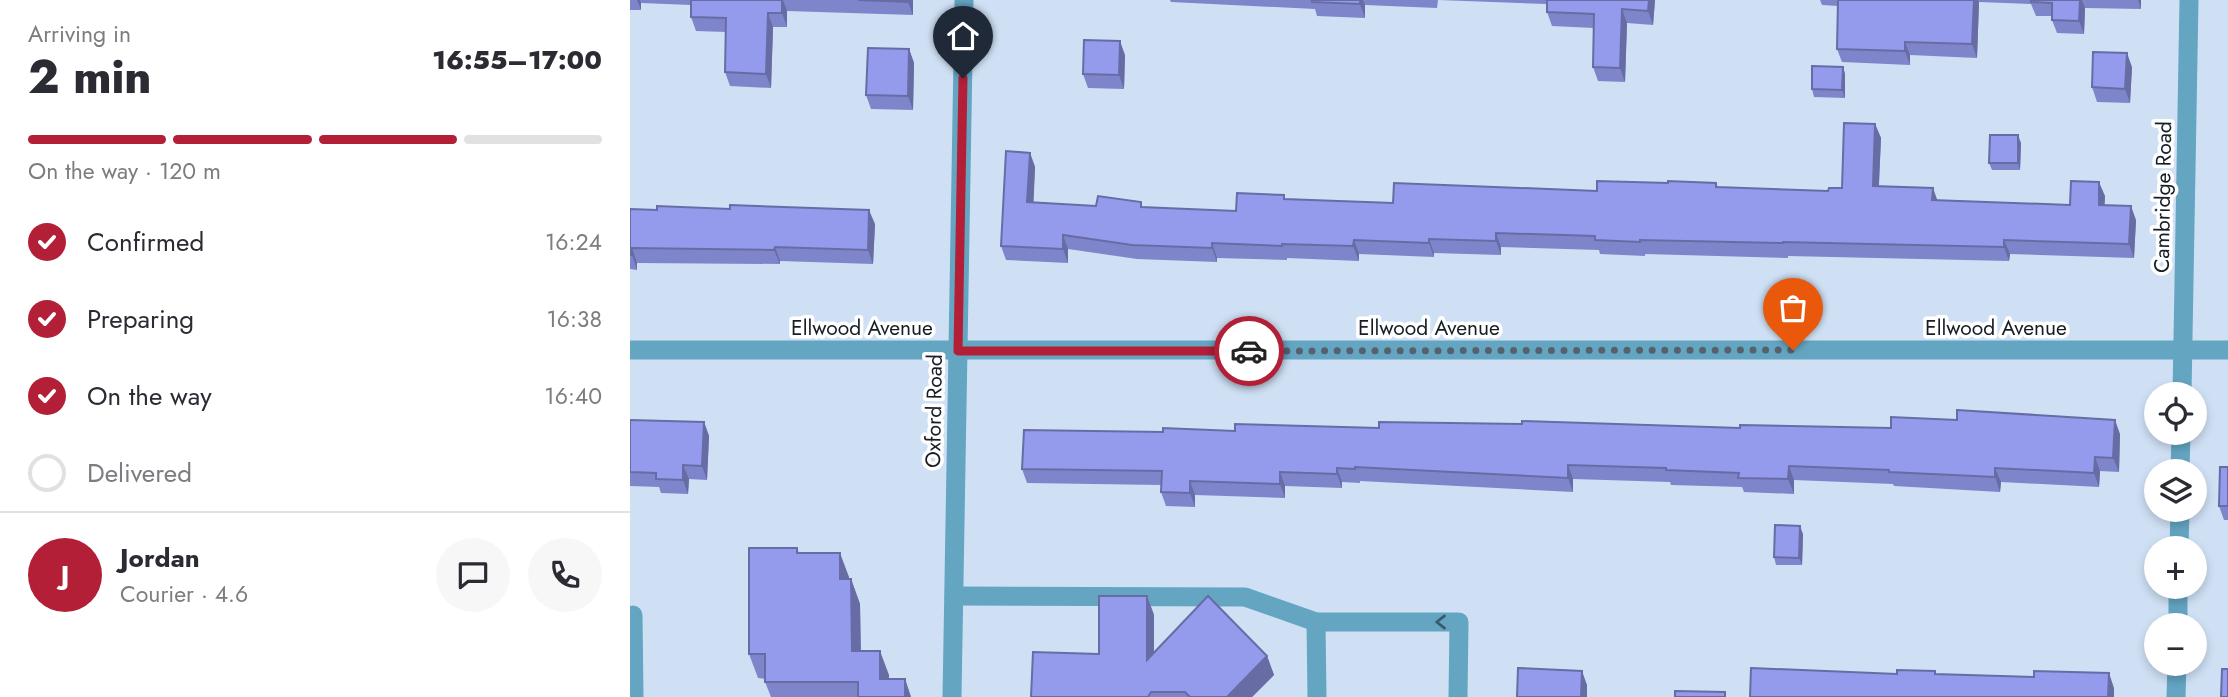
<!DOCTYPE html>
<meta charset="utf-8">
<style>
:root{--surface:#fff;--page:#f7f7f7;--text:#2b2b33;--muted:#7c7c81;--line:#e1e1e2;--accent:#b21f37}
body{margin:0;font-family:Jost,sans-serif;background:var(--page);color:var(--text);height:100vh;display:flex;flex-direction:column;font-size:26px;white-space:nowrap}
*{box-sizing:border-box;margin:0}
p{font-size:23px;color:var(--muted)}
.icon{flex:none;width:38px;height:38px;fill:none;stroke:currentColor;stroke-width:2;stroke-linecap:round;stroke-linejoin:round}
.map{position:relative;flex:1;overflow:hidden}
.side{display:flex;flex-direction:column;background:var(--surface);width:630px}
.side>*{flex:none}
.tools{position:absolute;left:1514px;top:382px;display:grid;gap:14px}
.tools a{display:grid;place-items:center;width:63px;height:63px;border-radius:50%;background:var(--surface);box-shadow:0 4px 10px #0003;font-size:35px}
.pin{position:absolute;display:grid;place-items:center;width:60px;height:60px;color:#fff;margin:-72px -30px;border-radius:50% 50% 50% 0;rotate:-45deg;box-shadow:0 0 7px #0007}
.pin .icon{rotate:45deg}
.courier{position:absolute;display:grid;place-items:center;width:70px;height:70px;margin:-35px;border:5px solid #b21f37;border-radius:50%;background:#fff;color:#222;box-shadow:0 2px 9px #0007}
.head em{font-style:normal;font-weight:800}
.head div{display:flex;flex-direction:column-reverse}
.head{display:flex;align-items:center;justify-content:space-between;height:119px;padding:0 28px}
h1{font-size:46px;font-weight:800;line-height:52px}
.bar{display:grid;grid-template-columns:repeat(4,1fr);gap:10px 7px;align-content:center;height:84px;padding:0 28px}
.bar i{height:9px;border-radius:5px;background:var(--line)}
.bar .selected{background:var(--accent)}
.bar p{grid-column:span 4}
.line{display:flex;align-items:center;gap:18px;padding:0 28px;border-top:2px solid var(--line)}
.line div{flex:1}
.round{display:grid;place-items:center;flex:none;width:74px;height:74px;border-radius:37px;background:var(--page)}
ol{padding:0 28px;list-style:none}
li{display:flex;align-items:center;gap:21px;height:77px}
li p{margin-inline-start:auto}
li .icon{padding:7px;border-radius:50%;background:var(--accent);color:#fff;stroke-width:4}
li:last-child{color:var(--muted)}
li i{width:38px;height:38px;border:4px solid var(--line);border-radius:50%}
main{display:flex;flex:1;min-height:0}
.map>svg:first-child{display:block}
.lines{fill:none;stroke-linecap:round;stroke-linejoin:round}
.service{stroke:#64a5c2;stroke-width:19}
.minor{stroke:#64a5c2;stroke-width:19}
.wall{fill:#7f85cb}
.shaded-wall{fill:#686ca5}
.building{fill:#949bec;stroke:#686ca5;stroke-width:2}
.oneway{stroke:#3a5a6c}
.done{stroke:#57616e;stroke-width:7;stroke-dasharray:0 12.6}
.route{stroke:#b21f37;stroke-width:9}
.labels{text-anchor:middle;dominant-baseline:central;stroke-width:7;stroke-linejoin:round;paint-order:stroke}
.street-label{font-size:21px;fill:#171d25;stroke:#fff}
</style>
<main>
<section class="side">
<div class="head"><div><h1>2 min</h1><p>Arriving in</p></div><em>16:55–17:00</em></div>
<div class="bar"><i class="selected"></i><i class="selected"></i><i class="selected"></i><i></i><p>On the way · 120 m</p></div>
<ol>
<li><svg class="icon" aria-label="check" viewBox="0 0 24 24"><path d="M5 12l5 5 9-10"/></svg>Confirmed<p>16:24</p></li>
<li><svg class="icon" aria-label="check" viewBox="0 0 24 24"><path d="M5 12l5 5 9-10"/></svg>Preparing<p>16:38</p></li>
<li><svg class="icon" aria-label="check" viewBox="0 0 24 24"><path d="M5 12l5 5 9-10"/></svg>On the way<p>16:40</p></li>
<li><i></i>Delivered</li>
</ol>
<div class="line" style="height:126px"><b class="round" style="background:var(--accent);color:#fff">J</b><div><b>Jordan</b><p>Courier · 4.6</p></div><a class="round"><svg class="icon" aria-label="chat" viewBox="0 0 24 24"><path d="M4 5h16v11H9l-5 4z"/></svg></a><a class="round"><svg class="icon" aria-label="phone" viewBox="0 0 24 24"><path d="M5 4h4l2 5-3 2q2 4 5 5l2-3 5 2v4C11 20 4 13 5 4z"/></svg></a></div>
</section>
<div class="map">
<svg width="1598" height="697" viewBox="0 0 1598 697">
<rect width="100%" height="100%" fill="#cfe0f5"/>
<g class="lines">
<g class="service">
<polyline points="324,596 615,597 686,622 687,697"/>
<polyline points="3,615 4,697"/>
<polyline points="686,622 829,622 828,697"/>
</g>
<g class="minor">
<polyline points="0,350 1598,350"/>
<polyline points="1552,394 1559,0"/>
<polyline points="1550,471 1551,432"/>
<polyline points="1549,548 1550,509"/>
<polyline points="1548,625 1548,586"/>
<polyline points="322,697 334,0"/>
<polyline points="1546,697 1547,663"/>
</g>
</g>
<g class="wall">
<polygon points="0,0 283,0 283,15 157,11 157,27 143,27 141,88 100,86 95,72 96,32 66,31 61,17 61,5 11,3 11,10 0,10"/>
<polygon points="531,0 1025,0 1023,25 997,23 995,82 968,81 963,67 964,28 922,26 917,12 917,4 808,0 807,8 735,5 735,18 687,16 685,9 541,2 540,0"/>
<polygon points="1190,0 1511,0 1511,9 1455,8 1454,34 1427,33 1422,20 1422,16 1406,16 1401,4 1349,2 1347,58 1280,55 1280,65 1212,62 1207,49 1208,6 1192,5"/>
<polygon points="279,49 284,63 283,110 241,109 236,95"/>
<polygon points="495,55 494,89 458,88 453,74"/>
<polygon points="1213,67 1215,74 1215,98 1184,97 1182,89"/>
<polygon points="1502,67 1500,103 1467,102 1462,87"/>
<polygon points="1245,124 1251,138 1249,186 1307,200 1440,205 1475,196 1474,205 1506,220 1504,258 1380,254 1379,261 1158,256 1158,258 1015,254 1015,256 970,254 969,250 871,247 871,255 804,253 804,257 729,254 729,261 657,258 657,260 587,258 587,262 507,259 438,249 438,263 376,260 371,246 400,153 405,167 403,202 466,206 511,202 513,208 606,211 654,195 655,199 763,203 967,191 1038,183 1086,183 1088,187 1198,191 1212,188"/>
<polygon points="1391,143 1390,170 1362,170 1359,163"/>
<polygon points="0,209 245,224 243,264 150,261 150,264 7,263 7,270 0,269"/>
<polygon points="0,420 74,422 79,436 77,480 59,479 58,494 31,493 29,487 0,486"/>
<polygon points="749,428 1110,428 1490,434 1489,472 1470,471 1469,487 1371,482 1370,492 1264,486 1263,484 1164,480 1164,494 1114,492 1112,487 1041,485 1040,482 943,479 943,492 730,481 730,483 712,482 712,488 655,486 655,498 565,495 565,507 536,506 531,492 531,485 397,483 392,469 533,432"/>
<polygon points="1598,467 1598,520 1594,520 1589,506"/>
<polygon points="1173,534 1172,565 1146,565 1144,557"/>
<polygon points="167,548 169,553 219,577 219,579 221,579 230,604 231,651 259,675 259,679 275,679 281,697 141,697 135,682 135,679 128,678 119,654"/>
<polygon points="517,596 524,615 524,653 637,656 644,675 622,697 401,697 469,654"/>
</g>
<g class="shaded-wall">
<polygon points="7,0 10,0 11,3 11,10"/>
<polygon points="152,0 153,0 157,11 157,27 152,13"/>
<polygon points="278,0 283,0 283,15 278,2"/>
<polygon points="730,0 733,0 735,5 735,18 730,4"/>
<polygon points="1019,0 1025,0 1023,25 1018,11"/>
<polygon points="1344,0 1348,0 1349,2 1347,58 1342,44"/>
<polygon points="1450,0 1452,0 1455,8 1454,34 1449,21"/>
<polygon points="1508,0 1511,0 1511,9"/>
<polygon points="992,9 997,23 995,82 990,68"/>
<polygon points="138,13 143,27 141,88 136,74"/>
<polygon points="490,41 495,55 494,89 489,75"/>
<polygon points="1275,42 1280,55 1280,65 1275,51"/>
<polygon points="279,49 284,63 283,110 278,96"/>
<polygon points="1497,53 1502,67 1500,103 1495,89"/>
<polygon points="1213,67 1215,74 1215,98 1212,90"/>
<polygon points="1245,124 1251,138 1248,200 1243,186"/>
<polygon points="1388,135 1391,143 1390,170 1388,163"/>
<polygon points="400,153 405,167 403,216 397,202"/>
<polygon points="1469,182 1475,196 1474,219 1469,205"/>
<polygon points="1303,188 1308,202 1302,200"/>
<polygon points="1501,206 1506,220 1504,258 1499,244"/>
<polygon points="239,210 245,224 243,264 238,250"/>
<polygon points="866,233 871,247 871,255 866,241"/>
<polygon points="433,235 438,249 438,263 433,249"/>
<polygon points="799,239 804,253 804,257 799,243"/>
<polygon points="724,240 729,254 729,261 723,246"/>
<polygon points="1374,240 1380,254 1379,261 1374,247"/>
<polygon points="582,243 587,258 587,262 582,248"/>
<polygon points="145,247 150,261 150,264 144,250"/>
<polygon points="2,248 7,263 7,270 2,255"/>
<polygon points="1485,420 1490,434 1489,472 1483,458"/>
<polygon points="74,422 79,436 77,480 72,466"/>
<polygon points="1465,457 1470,471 1469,487 1464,473"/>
<polygon points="53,465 59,479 58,494 53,480"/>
<polygon points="938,465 943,479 943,492 938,478"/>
<polygon points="1159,466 1164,480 1164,494 1158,479"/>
<polygon points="707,468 712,482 712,488 707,474"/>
<polygon points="1365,468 1371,482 1370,492 1365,477"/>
<polygon points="650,472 655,486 655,498 650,484"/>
<polygon points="560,481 565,495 565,507 560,493"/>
<polygon points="1170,526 1173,534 1172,565 1169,558"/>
<polygon points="210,553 219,577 219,604 210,579"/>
<polygon points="221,579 230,604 231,675 222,651"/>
<polygon points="517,596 524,615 524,679 517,660"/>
<polygon points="250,651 259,675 259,697 250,679"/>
<polygon points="637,656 644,675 622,697 597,697"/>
<polygon points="952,671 957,685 957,697 951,697"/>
<polygon points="1479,673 1484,688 1484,697 1478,697"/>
<polygon points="275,679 281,697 275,697"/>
</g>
<g class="building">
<polygon points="61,0 152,0 152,13 138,13 136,74 95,72 96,18 61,17"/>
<polygon points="228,0 278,0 278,2"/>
<polygon points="682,0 730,0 730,4 682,2"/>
<polygon points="917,0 1019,0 1018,11 992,9 990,68 963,67 964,14 917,12"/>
<polygon points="1208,0 1344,0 1342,44 1275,42 1275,51 1207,49"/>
<polygon points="1401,0 1450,0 1449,21 1422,20 1422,3 1401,2"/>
<polygon points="454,40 490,41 489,75 453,74"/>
<polygon points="238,48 279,49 278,96 236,95"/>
<polygon points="1463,52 1497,53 1495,89 1462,87"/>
<polygon points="1182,66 1213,67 1212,90 1182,89"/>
<polygon points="1214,123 1245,124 1243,186 1303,188 1302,200 1440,205 1441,181 1469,182 1469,205 1501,206 1499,244 1374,240 1374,247 1153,242 1153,243 1010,240 1010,242 965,240 965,236 866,233 866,241 799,239 799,243 724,240 723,246 652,244 652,246 582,243 582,248 502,245 433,235 433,249 371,246 376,151 400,153 397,202 466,206 468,196 511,202 511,207 606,211 607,193 654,195 654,199 763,203 764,183 967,191 967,181 1038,183 1038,181 1086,183 1086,187 1198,191 1199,188 1212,188"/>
<polygon points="1360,135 1388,135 1388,163 1359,163"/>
<polygon points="100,205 239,210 238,250 145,247 144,250 2,248 2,255 0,255 0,209 27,210 27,206 100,209"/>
<polygon points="1327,410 1485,420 1483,458 1465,457 1464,473 1365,468 1365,477 1259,472 1259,470 1159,466 1158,479 1108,478 1109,473 1036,470 1036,468 938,465 938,478 725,467 725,469 707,468 707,474 650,472 650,484 560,481 560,493 531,492 532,471 392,469 394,430 533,432 533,428 605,431 605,424 749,428 749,422 892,424 892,421 1110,428 1110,425 1261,428 1261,417 1327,420"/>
<polygon points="0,420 74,422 72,466 53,465 53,480 26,479 26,473 0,472"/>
<polygon points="1590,467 1598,467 1598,506 1589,506"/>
<polygon points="1145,525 1170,526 1169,558 1144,557"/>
<polygon points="119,548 167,548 167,553 210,553 210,579 221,579 222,651 250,651 250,679 275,679 275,697 228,697 228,682 135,682 135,654 119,654"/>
<polygon points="469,596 517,596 517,660 578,596 637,656 597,697 560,697 555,692 521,692 518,697 401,697 403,652 469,654"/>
<polygon points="888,668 952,671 951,697 887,697"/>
<polygon points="1121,668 1267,674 1267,670 1305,671 1305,674 1404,677 1404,671 1479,673 1478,697 1120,697"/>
<polygon points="1592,669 1598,669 1598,697 1591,697"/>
<polygon points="1045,691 1095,692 1095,697 1045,697"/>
</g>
<defs><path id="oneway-chevron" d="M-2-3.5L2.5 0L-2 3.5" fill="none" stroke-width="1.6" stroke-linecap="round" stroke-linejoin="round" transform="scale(1.75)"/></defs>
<use class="oneway" href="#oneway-chevron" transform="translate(811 622) rotate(180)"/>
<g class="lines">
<polyline class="done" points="619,351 1163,350"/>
<polyline class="route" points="333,78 328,351 619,351"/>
</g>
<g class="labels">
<g class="street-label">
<text transform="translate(1533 197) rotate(-89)">Cambridge Road</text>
<text x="232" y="328">Ellwood Avenue</text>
<text x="799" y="328">Ellwood Avenue</text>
<text x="1366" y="328">Ellwood Avenue</text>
<text transform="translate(304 411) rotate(-89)">Oxford Road</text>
</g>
</g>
</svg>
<div class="tools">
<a><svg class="icon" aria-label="locate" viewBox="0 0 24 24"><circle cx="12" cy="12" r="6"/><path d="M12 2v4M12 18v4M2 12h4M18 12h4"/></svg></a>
<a><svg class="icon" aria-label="layers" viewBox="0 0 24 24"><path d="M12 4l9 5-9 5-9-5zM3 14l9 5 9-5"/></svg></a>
<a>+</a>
<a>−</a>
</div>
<div class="pin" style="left:1163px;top:350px;background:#ea580c"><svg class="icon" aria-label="bag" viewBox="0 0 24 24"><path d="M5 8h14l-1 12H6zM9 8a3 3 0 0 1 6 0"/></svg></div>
<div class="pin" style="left:333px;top:78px;background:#1f2937"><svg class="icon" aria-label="home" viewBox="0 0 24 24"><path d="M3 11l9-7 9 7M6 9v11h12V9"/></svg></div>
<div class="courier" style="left:619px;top:351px"><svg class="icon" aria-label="car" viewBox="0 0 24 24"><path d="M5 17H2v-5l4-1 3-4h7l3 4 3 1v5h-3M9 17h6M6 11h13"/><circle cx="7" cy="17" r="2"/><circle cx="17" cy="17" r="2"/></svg></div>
</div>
</main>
